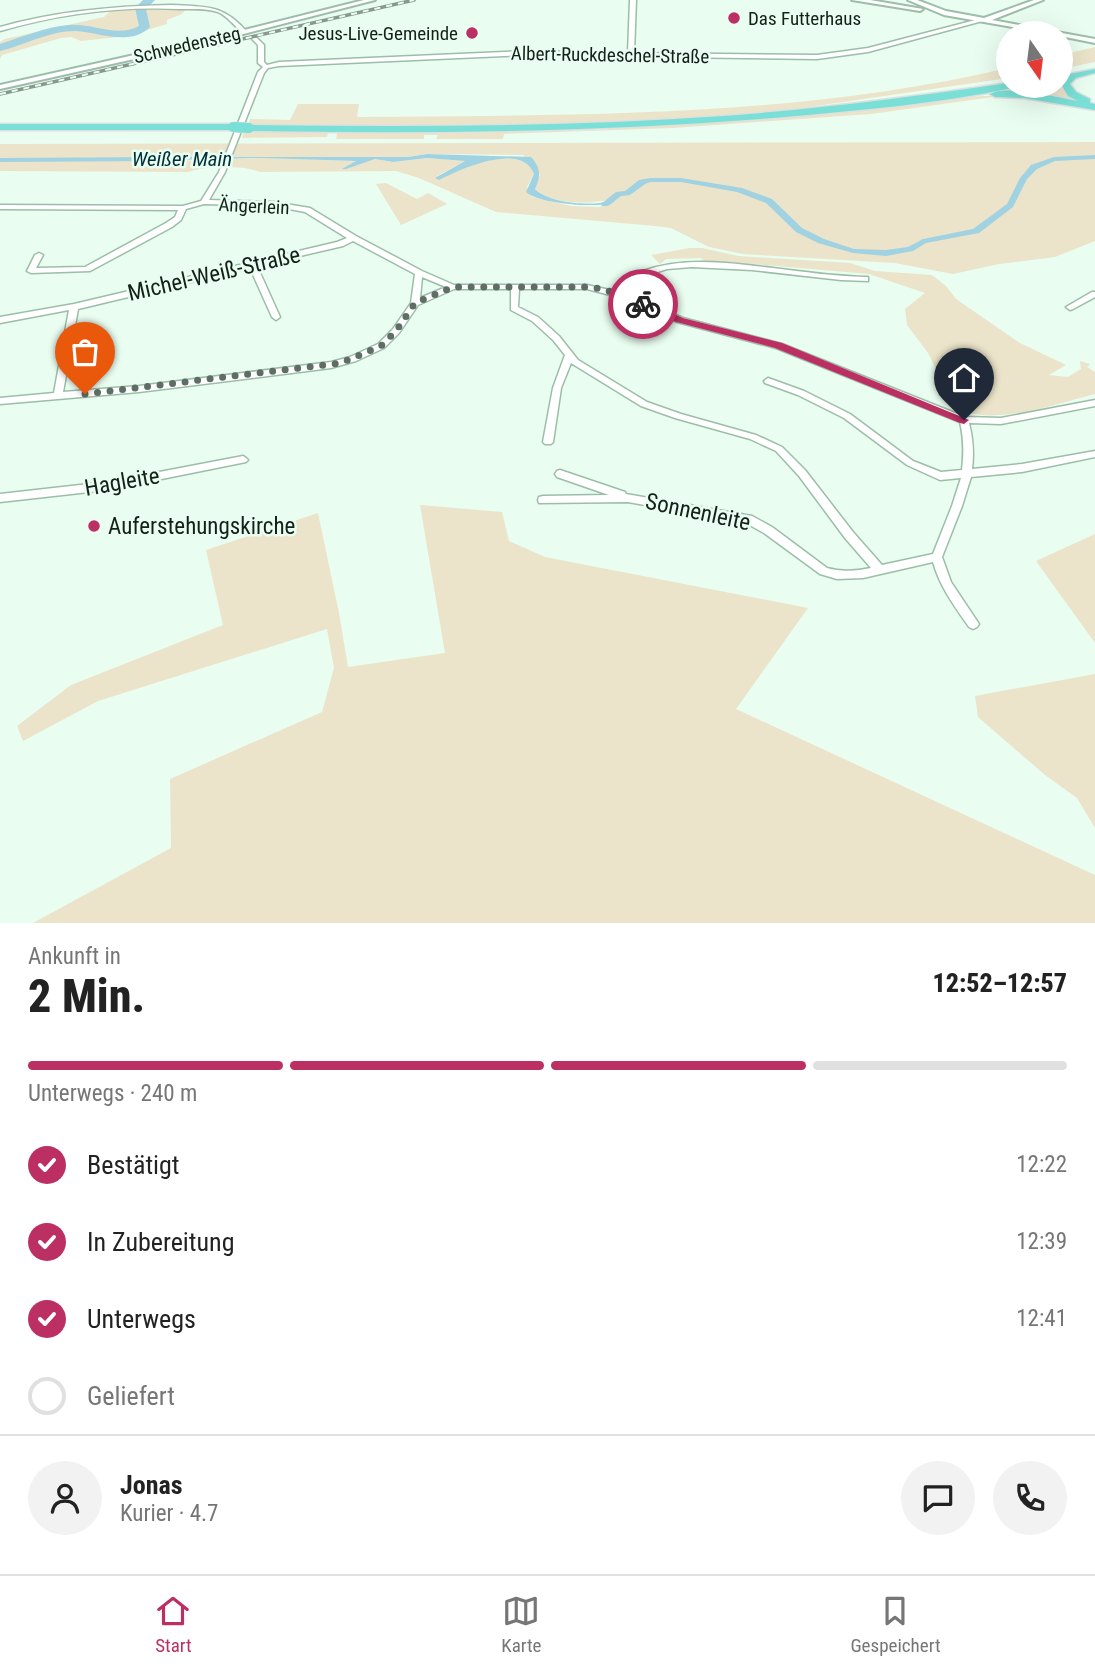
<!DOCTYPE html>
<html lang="de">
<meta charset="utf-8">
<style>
:root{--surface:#fff;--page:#f2f2f2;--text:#222;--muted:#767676;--line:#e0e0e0;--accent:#bc2f62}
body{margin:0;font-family:"Roboto Condensed",sans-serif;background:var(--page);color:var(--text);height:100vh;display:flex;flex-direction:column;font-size:26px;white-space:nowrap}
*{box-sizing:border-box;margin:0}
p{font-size:23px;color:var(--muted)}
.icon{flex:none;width:38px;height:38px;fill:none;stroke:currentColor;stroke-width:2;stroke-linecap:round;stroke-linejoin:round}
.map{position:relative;height:923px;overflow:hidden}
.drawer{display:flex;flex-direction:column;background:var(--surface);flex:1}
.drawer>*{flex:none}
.needle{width:46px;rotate:166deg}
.controls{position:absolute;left:996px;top:21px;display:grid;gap:14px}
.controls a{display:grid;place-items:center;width:77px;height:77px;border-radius:50%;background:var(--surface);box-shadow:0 7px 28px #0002;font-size:35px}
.pin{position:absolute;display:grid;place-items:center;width:60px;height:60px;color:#fff;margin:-72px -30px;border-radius:50% 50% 50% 0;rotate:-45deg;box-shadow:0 0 7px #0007}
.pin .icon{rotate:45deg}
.courier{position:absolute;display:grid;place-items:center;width:70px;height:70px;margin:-35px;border:5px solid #bc2f62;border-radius:50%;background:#fff;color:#222;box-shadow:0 2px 9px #0007}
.headline em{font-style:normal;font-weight:800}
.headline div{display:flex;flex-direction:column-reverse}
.headline{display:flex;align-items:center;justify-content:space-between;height:119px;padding:0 28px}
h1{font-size:46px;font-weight:800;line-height:52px}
.bar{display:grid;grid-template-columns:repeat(4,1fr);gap:10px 7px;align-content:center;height:84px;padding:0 28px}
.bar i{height:9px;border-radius:5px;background:var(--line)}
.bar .selected{background:var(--accent)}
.bar p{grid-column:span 4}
.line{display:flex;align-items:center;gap:18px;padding:0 28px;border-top:2px solid var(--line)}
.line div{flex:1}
.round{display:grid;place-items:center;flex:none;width:74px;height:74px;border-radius:37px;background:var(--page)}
ol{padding:0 28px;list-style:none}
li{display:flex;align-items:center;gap:21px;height:77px}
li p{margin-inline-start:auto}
li .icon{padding:7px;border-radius:50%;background:var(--accent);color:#fff;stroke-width:4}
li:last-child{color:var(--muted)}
li i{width:38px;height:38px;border:4px solid var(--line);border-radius:50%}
.tab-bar{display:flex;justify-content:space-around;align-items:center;height:98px;border-top:2px solid var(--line);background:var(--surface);font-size:19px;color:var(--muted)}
.tab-bar a{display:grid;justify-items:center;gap:4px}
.tab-bar .selected{color:var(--accent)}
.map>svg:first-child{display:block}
.green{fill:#ebe4ca;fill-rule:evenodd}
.water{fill:#a0d2e2}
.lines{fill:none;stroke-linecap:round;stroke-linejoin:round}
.canal{fill:#a0d2e2;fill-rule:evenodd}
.river{fill:#a0d2e2;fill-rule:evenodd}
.minor-casing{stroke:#9cbea8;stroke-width:3}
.tertiary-casing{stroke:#9cbea8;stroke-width:4}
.trunk-casing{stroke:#dee0df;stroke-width:3}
.minor{fill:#fff;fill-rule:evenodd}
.tertiary{fill:#fff;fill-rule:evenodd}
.trunk{fill:#7ae0d7;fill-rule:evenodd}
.rail-casing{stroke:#88988e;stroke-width:3.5}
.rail{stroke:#e9fdf0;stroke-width:2;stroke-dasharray:6;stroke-linecap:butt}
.trunk-bridge-casing{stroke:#dee0df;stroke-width:11;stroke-linecap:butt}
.trunk-bridge{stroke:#7ae0d7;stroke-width:10}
.route{fill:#bc2f62}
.done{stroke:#5f6e64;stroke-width:7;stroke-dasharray:0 12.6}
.poi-dot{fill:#bc2f62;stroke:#e9fdf0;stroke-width:2.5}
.labels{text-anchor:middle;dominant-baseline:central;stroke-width:5;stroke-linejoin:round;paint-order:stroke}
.far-poi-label{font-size:19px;fill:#142119;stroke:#e9fdf0;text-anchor:start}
.far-street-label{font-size:19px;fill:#142119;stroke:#e9fdf0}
.far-water-label{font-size:21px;font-style:italic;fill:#002f3b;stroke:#e9fdf0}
.street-label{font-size:23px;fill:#142119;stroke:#e9fdf0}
.poi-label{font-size:23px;fill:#142119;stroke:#e9fdf0;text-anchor:start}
</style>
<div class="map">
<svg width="1095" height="923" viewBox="0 0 1095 923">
<rect width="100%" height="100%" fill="#e9fdf0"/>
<g class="green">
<polygon points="114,8 187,8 182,14 167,20 167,24 127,36 81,41 71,37 61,38 2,55 0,59 0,42 5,39 104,17"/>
<polygon points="1095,47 1095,62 1061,69 1061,55"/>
<path d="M1008,68V78L746,116L476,128L248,125L250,119L290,120L298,104H359L357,117C574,115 796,118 1008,68Z"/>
<polygon points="1062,77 1064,79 1062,86 1067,93 1089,103 981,92 1015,86 1060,86"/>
<polygon points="981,96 1011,96 1095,108 1033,99 993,97 871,114 673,128 504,134 503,139 436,139 438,135 424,135 424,139 336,139 337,133 328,133 327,137 242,138 244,131 457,133 595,130 749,120"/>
<path d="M1095,142V241L1055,257L999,264L953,274L895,263L743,254L709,247L671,228L655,226L496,212L419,178L396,171L260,172C243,165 206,166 189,172L0,171V144ZM427,154L523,155L540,174L535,189C552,205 594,205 615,198L600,207L571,206L532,197L527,187L534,174C522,142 457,169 435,177L465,161L427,158L393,162L375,159L344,169L356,161L260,158L170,161L146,157H408Z"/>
<polygon points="386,183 417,199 428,193 447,204 401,225 376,184"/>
<path d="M690,248H702L738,256L850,263L875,271L932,275L946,286L956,299L1020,343L1066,365L1049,375L1068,377L1081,369L1080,361L1090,364L1087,367L1095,372V394C1051,405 1001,425 956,410L928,353L907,325L905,309L925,293L869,274L742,263H709L700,258L666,259L660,264L651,255Z"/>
<polygon points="420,505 502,512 509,541 545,557 808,608 736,709 1095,875 1095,923 33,923 171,848 170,779 322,712 334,668 327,629 98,701 23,741 17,726 71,685 223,625 206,550 318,513 339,613 348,667 445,653"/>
<polygon points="1095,534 1095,643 1036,561"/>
<polygon points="1095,674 1095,828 1077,798 1045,775 978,717 975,696"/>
</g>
<path class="water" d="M427,154L531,157C541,168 541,176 535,189C548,202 581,205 600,203C605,202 610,199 616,198L613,203C595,208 539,204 526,192L534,174C522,141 460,169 439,180L435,178L465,161L427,158L393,162L375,159L346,169H342L356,161L260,158L141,161L155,157H408Z"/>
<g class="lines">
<g class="canal">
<polygon points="1095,155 1095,159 1055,161 1037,169 1027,179 1013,207 979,233 926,243 913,251 886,256 853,253 818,243 796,232 766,203 737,192 681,182 650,182 645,184 630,195 621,196 608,206 602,206 601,204 616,192 625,191 639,180 650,178 681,178 742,188 772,199 802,228 824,239 854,249 886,250 908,247 923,239 973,229 1007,204 1020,178 1031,165 1054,157"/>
<polygon points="161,157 162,159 158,161 0,162 0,158"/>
</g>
<path class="river" d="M143,0H155L146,9L150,27C129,47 100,32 75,31C49,31 25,45 0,51V44C22,37 45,27 69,25C92,23 117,38 139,26L135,8Z"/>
<defs>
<g id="minor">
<path d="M630,0H636L634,53L817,55L868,48L983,18L986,20L868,52L817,59L525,55L279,66L268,68L264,73L225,172L209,200L273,202L310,208L356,236L422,271L454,285H587L619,292C626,284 633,275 643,271C684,256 731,263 773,268C804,272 834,276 865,277H868V281L841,280L752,270L692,267L667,269L648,275L638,281L626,294L683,318L782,344L965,417L1001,418L1095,400V406L1001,424L969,423C973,439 974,453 972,469L1022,464L1095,451V457L1022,472L971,477L962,506L942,557L951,582L979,624L977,627L973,629L969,627C955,607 940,587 933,562L863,578L837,579L820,574L764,533L746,523L628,502L539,503L538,500L539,497L543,496L609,495L557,477L555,474L557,471L560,470L625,492L626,494L752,516L772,527L827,568C841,572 857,571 871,568L845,538L799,476L776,451L750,439L675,418L641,406L571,363L561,388L553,442L551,444H545L543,442L553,388L565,355L553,340L532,321L511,310V289H454L418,305L399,333L384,348L356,361L331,368L139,392L0,404V398L54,393L69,310L0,323V317L74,304L337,242L347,238L305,212L273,206L204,204L186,209L181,220L172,227L90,271L31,273L27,271L35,255L39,253L43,255L36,268L85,267L166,223L175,217L178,210L0,209V205L183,206L201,201L219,172L258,72L263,67L258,63V45L252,39L253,38H257L264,45V62L267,65L279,62L525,51L628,53ZM353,241L415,274L411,303L393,329L378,344L350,357L331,362L139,386L63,392L78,309L250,268L272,317L276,320L280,317L257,266L343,246ZM422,277L446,287L420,298ZM519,289H587L618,297L677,322L776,348L960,422C964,439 964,453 962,470L941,472L913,461L850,414L804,391L768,378L764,381L765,383L798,395L844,418L907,465L940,480L961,478L952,506L933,554L882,565L853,532L805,470L782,447L756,435L681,414L647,402L578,360L559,336L538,317L518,307Z"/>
<path d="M172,5C206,7 223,4 247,32L242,33C235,26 227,16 218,12C206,8 192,9 180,9C120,6 58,14 0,31V27C56,11 114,6 172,5Z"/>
<polygon points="1092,292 1095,292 1095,297 1073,309 1070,310 1066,307"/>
<polygon points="243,456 246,458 248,460 246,462 107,490 0,502 0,494 107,482"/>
</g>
<g id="tertiary">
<polygon points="364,0 375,0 228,38 0,89 0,85 228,34"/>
<polygon points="852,0 870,0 923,9 920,11"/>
<polygon points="908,0 917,0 946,11 984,18 1034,0 1043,0 992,20 1095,39 1095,43 1060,36 1060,33 1046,33 944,15"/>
</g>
<g id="trunk">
<path d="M1095,69V73L1076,78L1070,84L1076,92L1090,99V103L1095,104V110L1024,98L995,97L990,94C1006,84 1059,98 1078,101L1068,96L1060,82L1070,74Z"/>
<path d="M1008,83V86H1013L1012,88C938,104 860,110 785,117C606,132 428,134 249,131L244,128L249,125C407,127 565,127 723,116C818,109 913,97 1008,83Z"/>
<polygon points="0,124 233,124 238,127 233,130 0,130"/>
</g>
</defs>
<use href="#minor" class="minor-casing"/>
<use href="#tertiary" class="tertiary-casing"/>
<use href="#trunk" class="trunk-casing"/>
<use href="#minor" class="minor"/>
<use href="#tertiary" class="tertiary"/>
<use href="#trunk" class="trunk"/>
<defs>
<polyline id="rail" points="0,94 414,0"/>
</defs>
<use href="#rail" class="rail-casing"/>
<use href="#rail" class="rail"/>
<defs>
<polyline id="trunk-bridge" points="233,127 249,128"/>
</defs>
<use href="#trunk-bridge" class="trunk-bridge-casing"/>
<use href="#trunk-bridge" class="trunk-bridge"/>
</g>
<polygon class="route" points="640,302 647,302 683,318 782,343 969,420 964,424 960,423 775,348 676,322 640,306"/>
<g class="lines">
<polyline class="done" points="85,394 341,363 381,346 396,331 415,303 453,287 587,287 603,289 643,304"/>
</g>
<g class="poi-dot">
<circle cx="734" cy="18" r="7"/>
<circle cx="472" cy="33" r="7"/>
<circle cx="94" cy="526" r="7"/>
</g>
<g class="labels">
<g class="far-poi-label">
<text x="748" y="18">Das Futterhaus</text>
<text x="458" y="33" text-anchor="end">Jesus-Live-Gemeinde</text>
</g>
<g class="far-street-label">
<text transform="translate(187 45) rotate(-13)">Schwedensteg</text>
<text transform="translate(610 55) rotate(1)">Albert-Ruckdeschel-Straße</text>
<text transform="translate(254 206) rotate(3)">Ängerlein</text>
</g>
<g class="far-water-label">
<text x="182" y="159">Weißer Main</text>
</g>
<g class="street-label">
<text transform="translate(214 274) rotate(-13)">Michel-Weiß-Straße</text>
<text transform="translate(122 482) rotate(-10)">Hagleite</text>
<text transform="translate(698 512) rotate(12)">Sonnenleite</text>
</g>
<g class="poi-label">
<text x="108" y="526">Auferstehungskirche</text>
</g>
</g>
</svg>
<div class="controls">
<a><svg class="needle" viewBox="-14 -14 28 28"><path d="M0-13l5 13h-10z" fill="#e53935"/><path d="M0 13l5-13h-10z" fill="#767676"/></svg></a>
</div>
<div class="pin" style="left:85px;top:394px;background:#ea580c"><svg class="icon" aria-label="bag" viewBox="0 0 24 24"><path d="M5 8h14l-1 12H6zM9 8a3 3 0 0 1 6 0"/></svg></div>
<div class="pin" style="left:964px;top:420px;background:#1f2937"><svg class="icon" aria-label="home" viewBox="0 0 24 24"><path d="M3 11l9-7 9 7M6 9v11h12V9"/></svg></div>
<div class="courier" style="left:643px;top:304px"><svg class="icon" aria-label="bike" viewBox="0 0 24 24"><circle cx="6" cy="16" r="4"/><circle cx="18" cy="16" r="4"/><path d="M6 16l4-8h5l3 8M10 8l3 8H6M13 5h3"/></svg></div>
</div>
<section class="drawer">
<div class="headline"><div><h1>2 Min.</h1><p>Ankunft in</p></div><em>12:52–12:57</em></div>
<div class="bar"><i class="selected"></i><i class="selected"></i><i class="selected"></i><i></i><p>Unterwegs · 240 m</p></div>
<ol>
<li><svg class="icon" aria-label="check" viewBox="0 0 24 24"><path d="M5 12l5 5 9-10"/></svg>Bestätigt<p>12:22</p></li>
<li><svg class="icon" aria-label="check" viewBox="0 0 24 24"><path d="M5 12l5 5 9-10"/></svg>In Zubereitung<p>12:39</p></li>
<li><svg class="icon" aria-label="check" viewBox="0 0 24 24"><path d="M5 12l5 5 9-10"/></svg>Unterwegs<p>12:41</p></li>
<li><i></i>Geliefert</li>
</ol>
<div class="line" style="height:126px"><a class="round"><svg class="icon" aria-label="person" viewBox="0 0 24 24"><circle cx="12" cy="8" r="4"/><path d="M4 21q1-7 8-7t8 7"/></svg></a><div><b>Jonas</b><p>Kurier · 4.7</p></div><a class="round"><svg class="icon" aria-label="chat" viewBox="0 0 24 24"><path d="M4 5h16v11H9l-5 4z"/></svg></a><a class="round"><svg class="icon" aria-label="phone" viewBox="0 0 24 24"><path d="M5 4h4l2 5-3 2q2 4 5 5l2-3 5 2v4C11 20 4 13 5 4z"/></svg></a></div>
</section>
<nav class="tab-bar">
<a class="selected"><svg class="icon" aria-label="home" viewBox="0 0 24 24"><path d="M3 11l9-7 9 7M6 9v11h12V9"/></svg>Start</a>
<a><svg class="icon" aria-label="map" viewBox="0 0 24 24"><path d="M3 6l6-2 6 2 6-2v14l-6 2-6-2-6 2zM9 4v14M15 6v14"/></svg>Karte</a>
<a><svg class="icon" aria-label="saved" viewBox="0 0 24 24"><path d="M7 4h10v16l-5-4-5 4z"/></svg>Gespeichert</a>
</nav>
